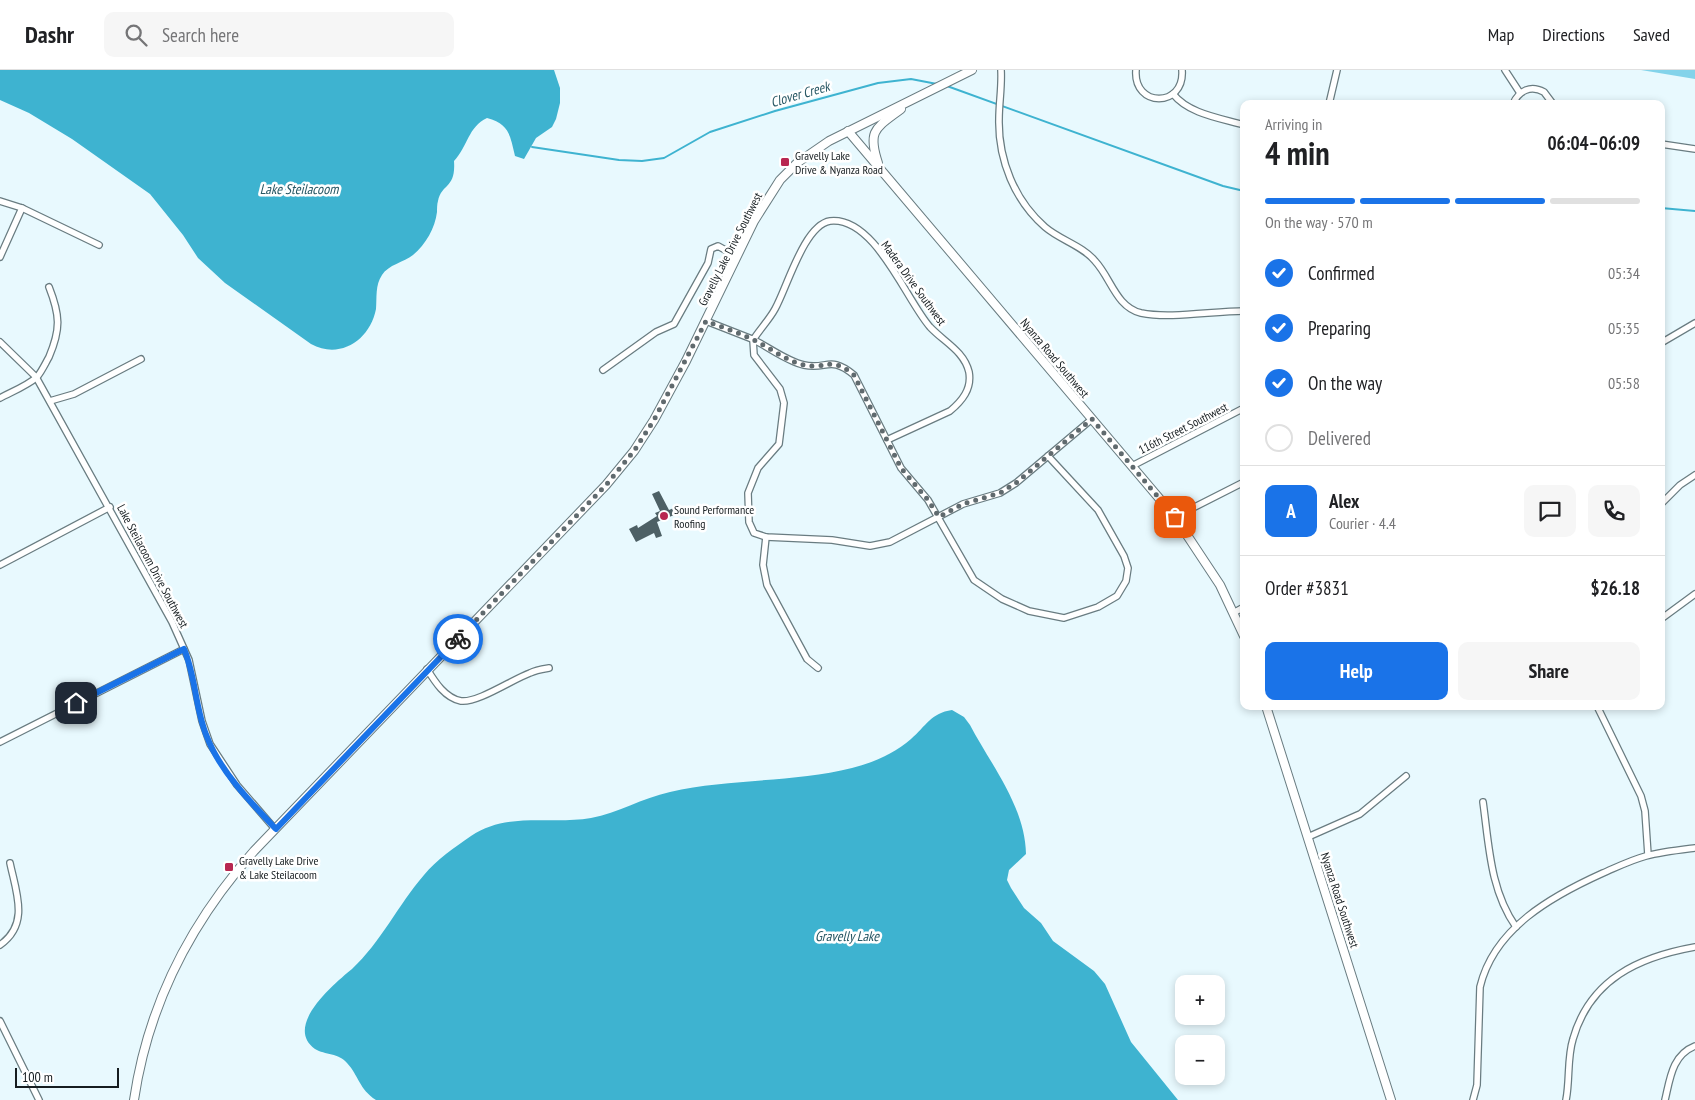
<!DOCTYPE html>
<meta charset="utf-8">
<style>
:root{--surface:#fff;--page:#f6f6f6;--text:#202124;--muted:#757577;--line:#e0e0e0;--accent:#1a73e8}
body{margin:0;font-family:"PT Sans Narrow",sans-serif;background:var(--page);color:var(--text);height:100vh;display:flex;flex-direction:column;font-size:19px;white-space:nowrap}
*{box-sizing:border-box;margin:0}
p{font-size:16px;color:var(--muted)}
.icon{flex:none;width:28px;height:28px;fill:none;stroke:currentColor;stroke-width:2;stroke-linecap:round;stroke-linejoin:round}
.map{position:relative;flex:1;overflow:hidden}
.details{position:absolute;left:1240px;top:30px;width:425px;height:610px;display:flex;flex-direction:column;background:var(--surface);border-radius:10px;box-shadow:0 2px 8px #0003}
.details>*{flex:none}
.buttons{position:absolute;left:1175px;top:905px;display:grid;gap:10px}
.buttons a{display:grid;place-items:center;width:50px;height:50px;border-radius:10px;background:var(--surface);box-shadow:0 2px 8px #0003;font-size:25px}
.scale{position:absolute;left:15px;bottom:12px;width:104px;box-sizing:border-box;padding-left:5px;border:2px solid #161d20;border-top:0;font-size:14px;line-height:18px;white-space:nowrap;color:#161d20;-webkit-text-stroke:4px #fff;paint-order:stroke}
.pin{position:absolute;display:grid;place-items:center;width:42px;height:42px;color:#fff;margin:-21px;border-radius:10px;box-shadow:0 2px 8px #0006}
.courier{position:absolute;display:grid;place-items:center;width:50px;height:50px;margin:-25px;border:4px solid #1a73e8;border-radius:50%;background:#fff;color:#222;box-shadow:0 1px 6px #0007}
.head em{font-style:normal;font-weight:800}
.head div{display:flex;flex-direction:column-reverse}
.head{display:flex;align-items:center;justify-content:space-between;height:85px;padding:0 25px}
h1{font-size:32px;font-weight:800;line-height:38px}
.bar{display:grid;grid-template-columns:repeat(4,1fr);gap:8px 5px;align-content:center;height:60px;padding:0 25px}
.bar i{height:6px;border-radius:4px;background:var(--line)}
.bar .selected{background:var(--accent)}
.bar p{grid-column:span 4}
.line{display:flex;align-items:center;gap:12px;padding:0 25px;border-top:1px solid var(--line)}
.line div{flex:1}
.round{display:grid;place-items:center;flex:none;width:52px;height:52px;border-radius:10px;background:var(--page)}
ol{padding:0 25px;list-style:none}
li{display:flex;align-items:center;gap:15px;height:55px}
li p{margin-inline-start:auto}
li .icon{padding:5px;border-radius:50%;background:var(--accent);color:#fff;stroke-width:4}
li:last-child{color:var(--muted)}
li i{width:28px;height:28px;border:2px solid var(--line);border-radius:50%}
.primary-button{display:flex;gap:10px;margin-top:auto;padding:10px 25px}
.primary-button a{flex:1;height:58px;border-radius:10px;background:var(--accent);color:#fff;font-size:20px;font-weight:800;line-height:58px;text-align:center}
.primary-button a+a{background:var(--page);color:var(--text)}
header{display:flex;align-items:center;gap:30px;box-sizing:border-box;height:70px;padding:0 25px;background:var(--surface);border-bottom:1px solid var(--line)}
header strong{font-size:24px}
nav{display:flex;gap:28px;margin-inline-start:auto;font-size:18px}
.search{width:350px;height:45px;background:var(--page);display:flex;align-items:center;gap:12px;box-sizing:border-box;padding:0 18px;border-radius:10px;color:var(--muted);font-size:19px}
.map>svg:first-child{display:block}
.green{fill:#83d3ea}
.water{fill:#3eb3d0}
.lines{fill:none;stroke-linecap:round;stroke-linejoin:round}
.stream{stroke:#3eb3d0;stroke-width:2}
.building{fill:#4d6065}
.street-casing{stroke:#697c81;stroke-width:8}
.secondary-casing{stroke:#697c81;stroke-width:10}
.street{stroke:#fff;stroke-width:5.5}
.secondary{stroke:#fff;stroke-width:8}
.done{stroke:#606a6e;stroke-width:5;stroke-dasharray:0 9}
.route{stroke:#1a73e8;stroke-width:6}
.poi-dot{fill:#b82751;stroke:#fff;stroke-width:2}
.labels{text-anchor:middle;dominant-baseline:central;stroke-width:5;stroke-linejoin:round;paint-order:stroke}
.poi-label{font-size:12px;fill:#161d20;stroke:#fff;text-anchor:start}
.street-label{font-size:12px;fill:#161d20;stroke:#fff}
.water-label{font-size:14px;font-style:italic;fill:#275764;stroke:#fff}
</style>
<header>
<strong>Dashr</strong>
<div class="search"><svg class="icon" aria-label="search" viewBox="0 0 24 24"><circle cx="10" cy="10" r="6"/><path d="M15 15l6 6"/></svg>Search here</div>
<nav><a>Map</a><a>Directions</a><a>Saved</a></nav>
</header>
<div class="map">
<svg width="1695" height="1030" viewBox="0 0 1695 1030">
<rect width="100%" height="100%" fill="#e8f9fe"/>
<polygon class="green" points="1641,0 1695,0 1695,9"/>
<g class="water">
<path d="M0,0H554L560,18V33L556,49L552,57L536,68L524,89L515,86C510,66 510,54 487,48C468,57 468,76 454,91C456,119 442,113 438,131C437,134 437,139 437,142C435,158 426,174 413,185C404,192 388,195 382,205C375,215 377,228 376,239C370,270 340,290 311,274L225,213L198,188L183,165L150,124L72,69L29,43L0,30Z"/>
<path d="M952,640L964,647L970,655C991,695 1025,736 1026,784L1009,800L1007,810L1011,818L1024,838L1041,853L1053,871L1094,901L1105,914L1131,972L1178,1030H376C359,1019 359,1006 347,993C339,983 325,985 315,979C283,956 335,913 352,899C381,872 398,835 424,805C436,790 455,777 471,766C508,741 550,755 591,748C618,743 642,728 670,722C729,708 793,713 852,698C873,693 895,683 911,669C926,656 931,643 952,640Z"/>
</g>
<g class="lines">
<g class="stream">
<polyline points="947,16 1223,116 1244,121"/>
<polyline points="532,77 619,90 642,91 664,88 710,62 775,41 878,13 911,9 937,14"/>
<polyline points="1661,138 1695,141"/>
</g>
</g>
<polygon class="building" points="659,421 669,440 676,437 679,443 657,452 662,466 656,468 654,463 636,472 629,459 637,455 638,458 657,446 655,443 660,441 652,424"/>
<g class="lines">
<defs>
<g id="street">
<path d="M1001,0C1002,17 999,33 999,49C998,90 1015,131 1045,157C1060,170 1083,176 1095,191C1111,208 1116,237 1141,243C1170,249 1213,241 1244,241"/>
<path d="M1136,0C1133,38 1185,38 1182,0"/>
<polyline points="1505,0 1520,23"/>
<path d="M1173,24C1189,44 1220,48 1244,55"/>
<polyline points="1329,34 1337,0"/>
<path d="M1513,34C1519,20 1531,15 1544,22L1553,34"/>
<polyline points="1661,74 1695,79"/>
<polyline points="0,131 22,138 99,175"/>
<polyline points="0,187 22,138"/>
<path d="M706,251C721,257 737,263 752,269C769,277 786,291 804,295C827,300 830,285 854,305L901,398L928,430L974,510L1002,529L1029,541L1064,548L1098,537L1117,526L1126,511L1128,498L1124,486L1098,440L1048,386"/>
<polyline points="0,272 36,307 172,552 189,590 202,651 210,674 237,715 275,759"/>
<polyline points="1661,273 1695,253"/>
<polyline points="603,300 656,262 674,254 708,193 711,179 718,176 736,186"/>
<path d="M0,328C11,322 27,316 37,307C42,301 45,294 49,287C61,259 60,245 49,217"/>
<polyline points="50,331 74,324 141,289"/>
<path d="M887,370L950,341C962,331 972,319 969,302C964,281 944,272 930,257C906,230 875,146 830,151C804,155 787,218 775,239C769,250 760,259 753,270L754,285L780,319L784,333L779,374L758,398L748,423L749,452L754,463L766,467L832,470L870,476L890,472L963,434L1000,423L1016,413L1092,349"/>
<polyline points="1132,396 1244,338"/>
<polyline points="1661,434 1680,415 1695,405"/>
<polyline points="1175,447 1244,412"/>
<polyline points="766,467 763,495 767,515 807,589 818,598"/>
<polyline points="0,495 110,437"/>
<polyline points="1235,542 1244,537"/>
<polyline points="1661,549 1695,524"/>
<path d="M427,599C435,612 445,628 461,631C478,633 513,609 530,603C536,600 543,599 549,598"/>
<polyline points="1597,636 1641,726 1645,741 1648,785"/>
<polyline points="0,672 184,579"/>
<path d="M1483,732C1489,775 1490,820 1516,857"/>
<polyline points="1308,767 1360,744 1406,706"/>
<path d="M0,875C30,854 16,822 10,793"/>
<polyline points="0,951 39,1030"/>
<path d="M1473,1030L1477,1015L1480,917C1494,858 1552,826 1603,803C1617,797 1631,790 1646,786C1661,782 1679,780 1695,778"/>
<path d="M1566,1030C1570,1010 1567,988 1573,969C1590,909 1639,887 1695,877"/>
<path d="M1665,1030C1670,1009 1672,985 1695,976"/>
</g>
<g id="secondary">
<polyline points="848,61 1175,447 1220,515 1244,566"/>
<path d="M878,93C867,60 876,58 901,39"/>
<polyline points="1266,636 1391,1030"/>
<path d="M134,1030C148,935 191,852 254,781L606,415L634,381L654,350L686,291L754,151L780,110L797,93L829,71L972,0"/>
</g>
</defs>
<use href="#street" class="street-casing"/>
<use href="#secondary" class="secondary-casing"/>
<use href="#street" class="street"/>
<use href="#secondary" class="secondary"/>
</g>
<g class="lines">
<path class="done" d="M458,569L606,415L634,381L654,350L706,251C721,257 737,262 752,269C769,277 786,291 804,295C827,300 830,285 854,305L901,398L928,430L939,447L963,434L1000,423L1016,413L1092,349L1175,447"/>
<path class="route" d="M76,633L184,579C196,607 195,639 207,667C220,701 251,733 276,759L458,569"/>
</g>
<g class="poi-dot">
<rect x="780" y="87" width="10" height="10" rx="2.5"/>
<circle cx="664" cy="446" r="5"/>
<rect x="224" y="792" width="10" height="10" rx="2.5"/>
</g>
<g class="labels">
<g class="poi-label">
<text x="795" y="85">Gravelly Lake<tspan x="795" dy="14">Drive &amp; Nyanza Road</tspan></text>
<text x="674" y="439">Sound Performance<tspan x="674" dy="14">Roofing</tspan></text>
<text x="239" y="790">Gravelly Lake Drive<tspan x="239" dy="14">&amp; Lake Steilacoom</tspan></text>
</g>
<g class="street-label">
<text transform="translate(730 179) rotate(-63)">Gravelly Lake Drive Southwest</text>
<text transform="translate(914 213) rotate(54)">Madera Drive Southwest</text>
<text transform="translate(1055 288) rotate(50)">Nyanza Road Southwest</text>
<text transform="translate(1183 358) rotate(-27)">116th Street Southwest</text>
<text transform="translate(153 496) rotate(62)">Lake Steilacoom Drive Southwest</text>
<text transform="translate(1340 830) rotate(72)">Nyanza Road Southwest</text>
</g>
<g class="water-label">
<text transform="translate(800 24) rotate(-16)">Clover Creek</text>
<text x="299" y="119">Lake Steilacoom</text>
<text x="847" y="866">Gravelly Lake</text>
</g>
</g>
</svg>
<div class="buttons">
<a>+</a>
<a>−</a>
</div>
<div class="scale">100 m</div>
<div class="pin" style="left:1175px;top:447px;background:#ea580c"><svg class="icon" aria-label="bag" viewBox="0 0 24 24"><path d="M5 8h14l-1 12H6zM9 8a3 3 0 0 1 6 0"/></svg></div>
<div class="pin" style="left:76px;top:633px;background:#1f2937"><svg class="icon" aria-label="home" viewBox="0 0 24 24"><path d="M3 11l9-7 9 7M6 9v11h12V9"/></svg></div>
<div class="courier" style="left:458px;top:569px"><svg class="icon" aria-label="bike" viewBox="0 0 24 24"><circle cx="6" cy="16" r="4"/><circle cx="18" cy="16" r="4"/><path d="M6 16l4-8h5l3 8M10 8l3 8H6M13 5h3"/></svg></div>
<section class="details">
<div class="head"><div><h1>4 min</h1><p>Arriving in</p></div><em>06:04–06:09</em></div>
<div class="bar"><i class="selected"></i><i class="selected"></i><i class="selected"></i><i></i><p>On the way · 570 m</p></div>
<ol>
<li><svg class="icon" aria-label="check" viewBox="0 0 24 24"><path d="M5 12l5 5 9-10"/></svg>Confirmed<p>05:34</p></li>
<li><svg class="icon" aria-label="check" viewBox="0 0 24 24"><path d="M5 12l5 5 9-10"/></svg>Preparing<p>05:35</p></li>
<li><svg class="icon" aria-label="check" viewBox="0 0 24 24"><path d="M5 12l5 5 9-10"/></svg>On the way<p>05:58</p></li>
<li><i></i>Delivered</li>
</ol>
<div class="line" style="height:90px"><b class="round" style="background:var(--accent);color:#fff">A</b><div><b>Alex</b><p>Courier · 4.4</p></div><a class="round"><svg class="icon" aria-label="chat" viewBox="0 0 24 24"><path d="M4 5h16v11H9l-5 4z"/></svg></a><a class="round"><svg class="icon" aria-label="phone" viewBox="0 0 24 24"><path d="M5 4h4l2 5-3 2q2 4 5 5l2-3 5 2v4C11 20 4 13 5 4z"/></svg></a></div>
<div class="line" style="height:65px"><div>Order #3831</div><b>$26.18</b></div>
<div class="primary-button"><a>Help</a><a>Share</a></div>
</section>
</div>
